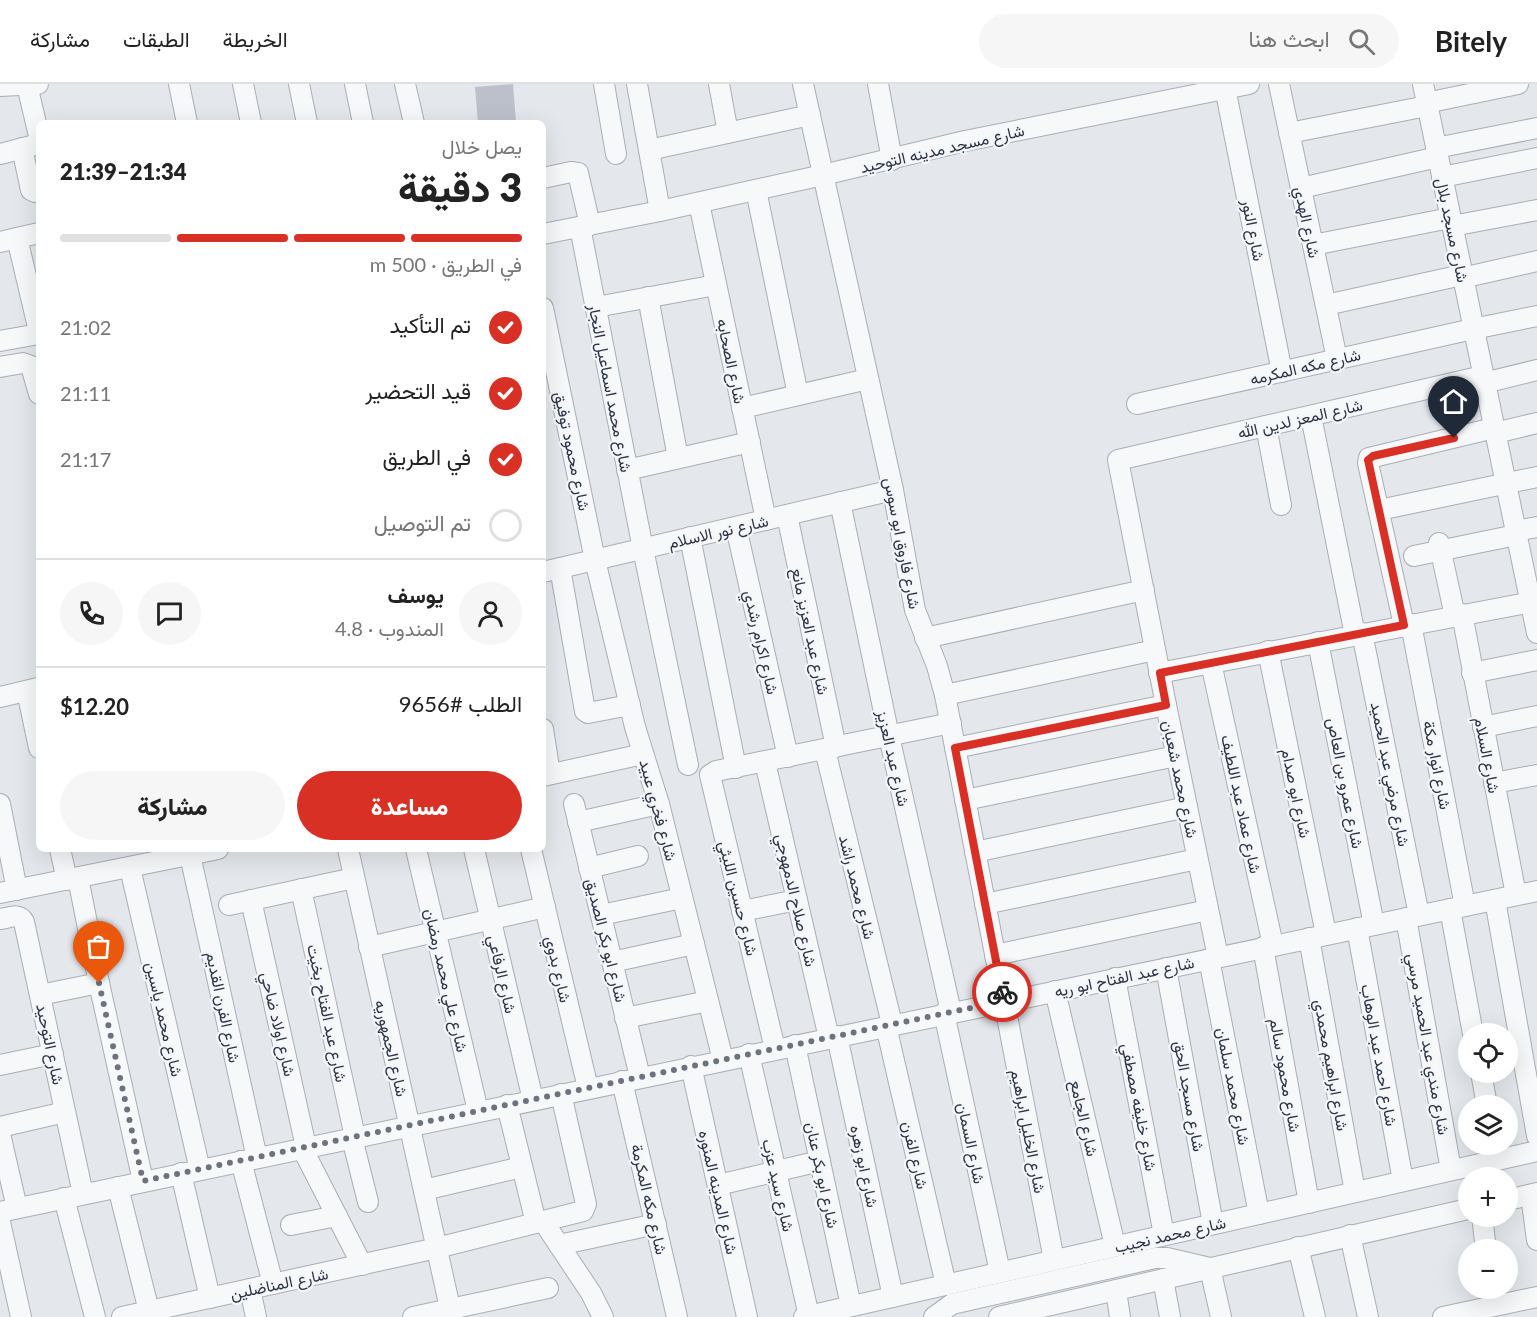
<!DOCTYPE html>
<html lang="ar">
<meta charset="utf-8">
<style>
:root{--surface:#fff;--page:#f6f6f6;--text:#222;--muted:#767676;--line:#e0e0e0;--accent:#d93025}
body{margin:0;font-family:Lato,Vazirmatn,sans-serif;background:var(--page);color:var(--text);direction:rtl;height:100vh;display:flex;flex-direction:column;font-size:22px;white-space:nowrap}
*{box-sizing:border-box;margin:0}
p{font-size:20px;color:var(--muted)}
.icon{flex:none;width:33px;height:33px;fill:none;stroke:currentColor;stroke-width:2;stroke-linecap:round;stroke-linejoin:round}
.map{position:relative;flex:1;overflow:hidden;direction:ltr}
.panel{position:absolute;left:36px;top:36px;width:510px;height:732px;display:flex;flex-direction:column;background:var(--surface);border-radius:9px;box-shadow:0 6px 24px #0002;direction:rtl}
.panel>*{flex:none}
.buttons{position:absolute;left:1458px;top:939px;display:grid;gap:12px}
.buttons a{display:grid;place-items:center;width:60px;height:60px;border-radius:50%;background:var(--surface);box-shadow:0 6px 24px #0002;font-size:30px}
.pin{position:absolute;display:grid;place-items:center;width:51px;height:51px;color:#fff;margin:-62px -26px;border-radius:50% 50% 50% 0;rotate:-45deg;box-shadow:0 0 6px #0007}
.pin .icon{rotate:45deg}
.courier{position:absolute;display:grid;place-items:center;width:60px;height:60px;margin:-30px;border:4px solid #d93025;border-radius:50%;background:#fff;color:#222;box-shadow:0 2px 8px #0007}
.headline em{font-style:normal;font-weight:800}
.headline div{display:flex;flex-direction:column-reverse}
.headline{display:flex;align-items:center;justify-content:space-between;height:102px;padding:0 24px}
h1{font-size:39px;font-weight:800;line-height:45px}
.bar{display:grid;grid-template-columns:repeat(4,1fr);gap:9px 6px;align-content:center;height:72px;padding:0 24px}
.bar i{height:8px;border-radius:4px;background:var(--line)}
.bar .active{background:var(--accent)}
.bar p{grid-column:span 4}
.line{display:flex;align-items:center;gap:15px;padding:0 24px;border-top:2px solid var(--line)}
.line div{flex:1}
.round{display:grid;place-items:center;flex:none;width:63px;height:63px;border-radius:32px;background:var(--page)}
ol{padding:0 24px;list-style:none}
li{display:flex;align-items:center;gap:18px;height:66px}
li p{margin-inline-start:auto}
li .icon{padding:6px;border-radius:50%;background:var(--accent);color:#fff;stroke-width:4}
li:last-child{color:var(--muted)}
li i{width:33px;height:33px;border:3px solid var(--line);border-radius:50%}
.cta{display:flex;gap:12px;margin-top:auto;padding:12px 24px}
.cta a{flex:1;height:69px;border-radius:36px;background:var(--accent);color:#fff;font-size:24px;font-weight:800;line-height:69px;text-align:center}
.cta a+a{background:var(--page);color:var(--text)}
header{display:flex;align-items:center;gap:36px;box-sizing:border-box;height:84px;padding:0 30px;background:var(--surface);border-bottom:2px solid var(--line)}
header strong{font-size:28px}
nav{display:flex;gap:33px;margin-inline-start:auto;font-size:21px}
.search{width:420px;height:54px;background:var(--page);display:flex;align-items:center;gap:15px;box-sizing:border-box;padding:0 21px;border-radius:33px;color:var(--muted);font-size:22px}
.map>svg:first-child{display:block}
.building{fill:#bbc0ca}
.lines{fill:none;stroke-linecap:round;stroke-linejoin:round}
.minor-casing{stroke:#a9aeb7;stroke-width:22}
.minor{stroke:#f7f8fa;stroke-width:20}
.done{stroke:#6c737f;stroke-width:6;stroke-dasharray:0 10.8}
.route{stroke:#d93025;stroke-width:8}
.labels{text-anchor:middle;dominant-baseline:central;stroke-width:4.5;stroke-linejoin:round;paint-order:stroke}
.street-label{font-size:16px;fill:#2b3445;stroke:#f4f6f9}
</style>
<header>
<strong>Bitely</strong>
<div class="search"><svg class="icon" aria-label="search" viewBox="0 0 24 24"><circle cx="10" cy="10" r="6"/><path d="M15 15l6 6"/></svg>ابحث هنا</div>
<nav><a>الخريطة</a><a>الطبقات</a><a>مشاركة</a></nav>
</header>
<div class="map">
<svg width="1537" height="1233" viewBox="0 0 1537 1233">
<rect width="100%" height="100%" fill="#e4e7ec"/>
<polygon class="building" points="513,0 516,39 478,39 475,3"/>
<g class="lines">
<defs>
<g id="minor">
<polyline points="179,0 187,39"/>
<polyline points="243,0 251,39"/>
<polyline points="299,0 307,39"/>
<polyline points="355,0 363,39"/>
<polyline points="405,0 414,39"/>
<polyline points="604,0 616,70"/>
<polyline points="637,0 660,127"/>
<polyline points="719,0 728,49"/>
<polyline points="803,0 893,406 915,526 937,582 945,611 1054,1176"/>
<polyline points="878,0 892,76"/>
<polyline points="1279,0 1337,275"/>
<polyline points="1423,0 1537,549"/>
<polyline points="27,1 39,52"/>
<polyline points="0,2 38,0"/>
<polyline points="1225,4 1282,288"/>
<polyline points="1426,19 1518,0"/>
<polyline points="1289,49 1427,22"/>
<polyline points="22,64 31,106 35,108 39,107"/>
<polyline points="1436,64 1537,44"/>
<polyline points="649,66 810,31"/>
<polyline points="0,70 35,61"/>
<polyline points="1442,93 1537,74"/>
<polyline points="543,94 571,88 578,89 590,141"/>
<polyline points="1301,104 1438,73"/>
<polyline points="756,106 798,311"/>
<polyline points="699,119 766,436"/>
<polyline points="1452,142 1537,126"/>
<polyline points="580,143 643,465 688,681"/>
<polyline points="543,150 660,127 823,91 965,57 1249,0"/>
<polyline points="17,154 39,149"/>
<polyline points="0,158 17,154 39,247"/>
<polyline points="1313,161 1450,134"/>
<polyline points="1462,194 1537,177"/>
<polyline points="648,213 678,374"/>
<polyline points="1326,221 1462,191"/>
<polyline points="596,223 716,201"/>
<polyline points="543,224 595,476 635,643 659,720 723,976"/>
<polyline points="0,257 39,250"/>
<polyline points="0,283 23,279 31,282 39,310"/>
<polyline points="1484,299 1537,286"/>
<polyline points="1137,320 1473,245 1537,232"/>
<polyline points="742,324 868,295"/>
<polyline points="1311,332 1355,551"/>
<polyline points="1266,342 1281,421"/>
<polyline points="1495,349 1537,339"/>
<polyline points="627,386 750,358"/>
<polyline points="840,418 889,652 951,928"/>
<polyline points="1379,426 1537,393"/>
<polyline points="787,431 836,663"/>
<polyline points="736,443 788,673"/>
<polyline points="1515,447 1537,443"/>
<polyline points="690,453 736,684"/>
<polyline points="1439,459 1455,532"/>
<polyline points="1414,472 1516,451"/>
<polyline points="560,484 585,627 588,629 630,621"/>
<polyline points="543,488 893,406"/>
<polyline points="1462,530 1516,811"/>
<polyline points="1411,540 1465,822"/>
<polyline points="1404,541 1368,379 1369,374 1494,344"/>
<polyline points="1362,549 1419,831"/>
<polyline points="925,554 1144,506"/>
<polyline points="1318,558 1374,841"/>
<polyline points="1268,567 1326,850"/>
<polyline points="1211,579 1273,861"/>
<polyline points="1159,589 1537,517"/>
<polyline points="1472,589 1537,576"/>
<polyline points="27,607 39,664"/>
<polyline points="945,611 1155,566"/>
<polyline points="0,613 38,604"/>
<polyline points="1483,643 1537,632"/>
<polyline points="543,645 550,690"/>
<polyline points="955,664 1166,621"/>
<polyline points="825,666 892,940"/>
<polyline points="765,678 829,954"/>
<polyline points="543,692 643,670"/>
<polyline points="1494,699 1537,691"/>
<polyline points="965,716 1176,672"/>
<polyline points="0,720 17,806"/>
<polyline points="574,720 640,993"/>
<polyline points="578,738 659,720"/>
<polyline points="60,765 67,796"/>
<polyline points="348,765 452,1233"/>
<polyline points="416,765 478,1027"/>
<polyline points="474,765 533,1016"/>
<polyline points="531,765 588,1004"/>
<polyline points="975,768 1187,723"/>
<polyline points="190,771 257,1074"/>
<polyline points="130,784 200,1086"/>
<polyline points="589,784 638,772"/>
<polyline points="78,794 99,899 143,1097"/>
<polyline points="301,805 355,1053"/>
<polyline points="0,809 218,765"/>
<polyline points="251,816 306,1063"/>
<polyline points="1495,816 1537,1052"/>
<polyline points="985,820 1197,775"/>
<polyline points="229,821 354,794"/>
<polyline points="1450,825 1473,950"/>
<polyline points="742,827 797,816"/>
<polyline points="601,831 682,814"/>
<polyline points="1406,834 1451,1086"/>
<path d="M0,835C9,834 19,828 24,838L83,1110"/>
<polyline points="1357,844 1403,1097"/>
<polyline points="1309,854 1355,1108"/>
<polyline points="369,863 545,823"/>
<polyline points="1263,863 1309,1119"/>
<polyline points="995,871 1208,826"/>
<polyline points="1218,873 1166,621 1118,376 1483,292"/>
<polyline points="1209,875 1259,1130"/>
<polyline points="612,878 694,860"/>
<polyline points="1166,884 1213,1140"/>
<polyline points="1115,894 1164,1151"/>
<polyline points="1055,907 1115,1162"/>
<polyline points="40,911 99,899"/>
<polyline points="944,929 1000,1188"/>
<polyline points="625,934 708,917"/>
<polyline points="886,942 946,1201"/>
<polyline points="837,952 893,1213"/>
<polyline points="795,961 851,1222"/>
<polyline points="775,965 710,691 716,687 951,639"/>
<polyline points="749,970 809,1232"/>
<polyline points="0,981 53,970"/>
<polyline points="691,982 747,1233"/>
<polyline points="1481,988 1487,1022"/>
<polyline points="622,997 677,1233"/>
<polyline points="507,1021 536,1139"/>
<polyline points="0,1043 65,1028"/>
<polyline points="0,1050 17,1124"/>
<polyline points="352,1054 368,1118"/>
<polyline points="302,1064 362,1181"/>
<polyline points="241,1077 273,1200"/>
<polyline points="181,1089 210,1214"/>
<polyline points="718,1101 820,1077"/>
<polyline points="118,1103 149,1227"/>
<polyline points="424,1106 522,1083"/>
<polyline points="1531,1111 1537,1156"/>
<polyline points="64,1114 95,1233"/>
<polyline points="1508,1116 1537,1109"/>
<polyline points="0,1128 1537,807"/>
<polyline points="1482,1132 1486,1166"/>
<polyline points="543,1137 591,1209 603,1233"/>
<polyline points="0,1138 21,1233"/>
<polyline points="291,1141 337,1132"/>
<polyline points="1350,1151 1368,1233"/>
<polyline points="559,1161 656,1140"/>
<polyline points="1298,1163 1315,1233"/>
<polyline points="1163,1195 1170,1233"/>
<polyline points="250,1205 256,1233"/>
<polyline points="1116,1207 1120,1233"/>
<polyline points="122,1233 437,1164 583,1127 586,1120 561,1010"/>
<polyline points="413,1233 548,1204"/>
<polyline points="804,1233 1537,1067"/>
<polyline points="934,1233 952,1220 1155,1174 1167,1174 1210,1184 1221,1233"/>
<polyline points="999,1233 1468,1125"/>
<polyline points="1443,1233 1537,1213"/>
</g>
</defs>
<use href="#minor" class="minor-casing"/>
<use href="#minor" class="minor"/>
</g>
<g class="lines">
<polyline class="done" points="99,899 143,1097 1004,917 1002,908"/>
<polyline class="route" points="1002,908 955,664 1166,621 1160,589 1404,541 1368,376 1373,372 1454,354"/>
</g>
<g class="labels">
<g class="street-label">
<text transform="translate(942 64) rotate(-13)">شارع مسجد مدينه التوحيد</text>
<text transform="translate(1308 138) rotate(78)">شارع الهدي</text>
<text transform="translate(1254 146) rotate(79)">شارع النور</text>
<text transform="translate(1453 146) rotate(78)">شارع مسجد بلال</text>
<text transform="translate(732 277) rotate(78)">شارع الصحابه</text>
<text transform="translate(1305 282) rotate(-13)">شارع مكه المكرمه</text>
<text transform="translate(611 304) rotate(79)">شارع محمد اسماعيل النجار</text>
<text transform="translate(1300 334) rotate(-13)">شارع المعز لدين الله</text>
<text transform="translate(573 367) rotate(78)">شارع محمود توفيق</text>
<text transform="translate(718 447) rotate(-13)">شارع نور الاسلام</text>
<text transform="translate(903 459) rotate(79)">شارع فاروق ابو سوس</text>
<text transform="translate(811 547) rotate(78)">شارع عبد العزيز مانع</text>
<text transform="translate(762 558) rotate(77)">شارع اكرام رشدي</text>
<text transform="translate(1488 671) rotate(79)">شارع السلام</text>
<text transform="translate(894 674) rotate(77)">شارع عبد العزيز</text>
<text transform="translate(1438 681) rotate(79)">شارع انوار مكة</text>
<text transform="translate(1391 690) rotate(79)">شارع مرضي عبد الحميد</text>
<text transform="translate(1181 695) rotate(78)">شارع محمد شعبان</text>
<text transform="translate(1346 699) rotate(79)">شارع عمرو بن العاص</text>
<text transform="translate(1297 709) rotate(78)">شارع ابو صدام</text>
<text transform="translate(1242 720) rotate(78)">شارع عماد عبد اللطيف</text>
<text transform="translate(659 726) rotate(75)">شارع فخري عبيد</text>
<text transform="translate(858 803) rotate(76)">شارع محمد راشد</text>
<text transform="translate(739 814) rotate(76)">شارع حسين الليثي</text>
<text transform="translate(797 816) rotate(77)">شارع صلاح الدمهوجي</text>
<text transform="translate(607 856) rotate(76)">شارع ابو بكر الصديق</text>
<text transform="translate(559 885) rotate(77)">شارع بدوي</text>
<text transform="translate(503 890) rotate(77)">شارع الرفاعي</text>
<text transform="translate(1124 892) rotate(-12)">شارع عبد الفتاح ابو ريه</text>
<text transform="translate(447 896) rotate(77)">شارع علي محمد رمضان</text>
<text transform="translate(224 923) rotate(78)">شارع الفرن القديم</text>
<text transform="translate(328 929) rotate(78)">شارع عبد الفتاح بخيت</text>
<text transform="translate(165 935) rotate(77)">شارع محمد ياسين</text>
<text transform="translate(279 940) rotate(77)">شارع اولاد ضاحي</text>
<text transform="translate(51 960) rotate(78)">شارع التوحيد</text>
<text transform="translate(1429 960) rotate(80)">شارع مندي عبد الحميد مرسي</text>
<text transform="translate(392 964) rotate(77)">شارع الجمهوريه</text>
<text transform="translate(1380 971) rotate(80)">شارع احمد عبد الوهاب</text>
<text transform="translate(1332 981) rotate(80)">شارع ابراهيم محمدي</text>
<text transform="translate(1286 991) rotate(80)">شارع محمود سالم</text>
<text transform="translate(1234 1002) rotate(79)">شارع محمد سلمان</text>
<text transform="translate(1190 1012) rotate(80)">شارع مسجد الحق</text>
<text transform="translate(1140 1023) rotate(79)">شارع خليفه مصطفي</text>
<text transform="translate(1085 1034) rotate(77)">شارع الجامع</text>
<text transform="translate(1029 1047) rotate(79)">شارع الخليل ابراهيم</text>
<text transform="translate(972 1059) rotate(78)">شارع السمان</text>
<text transform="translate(916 1071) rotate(77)">شارع الفرن</text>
<text transform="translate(865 1082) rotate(78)">شارع ابو زهره</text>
<text transform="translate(823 1091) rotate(78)">شارع ابو بكر عنان</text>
<text transform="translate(779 1101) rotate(77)">شارع سيد عزب</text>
<text transform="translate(719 1108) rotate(77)">شارع المدينه المنوره</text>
<text transform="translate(650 1115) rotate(77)">شارع مكه المكرمة</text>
<text transform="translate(1170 1150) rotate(-13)">شارع محمد نجيب</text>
<text transform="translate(279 1199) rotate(-12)">شارع المناضلين</text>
</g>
</g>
</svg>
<div class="buttons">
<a><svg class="icon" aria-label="locate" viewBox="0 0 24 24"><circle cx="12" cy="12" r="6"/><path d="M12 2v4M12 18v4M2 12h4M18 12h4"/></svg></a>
<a><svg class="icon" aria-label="layers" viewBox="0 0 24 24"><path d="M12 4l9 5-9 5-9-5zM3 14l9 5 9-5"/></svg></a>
<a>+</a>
<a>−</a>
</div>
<div class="pin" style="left:99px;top:899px;background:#ea580c"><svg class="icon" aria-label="bag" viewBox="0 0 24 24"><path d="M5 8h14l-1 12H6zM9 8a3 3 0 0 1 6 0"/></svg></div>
<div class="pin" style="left:1454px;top:354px;background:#1f2937"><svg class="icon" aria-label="home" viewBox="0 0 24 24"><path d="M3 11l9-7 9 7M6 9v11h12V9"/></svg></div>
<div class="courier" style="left:1002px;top:908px"><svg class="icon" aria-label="bike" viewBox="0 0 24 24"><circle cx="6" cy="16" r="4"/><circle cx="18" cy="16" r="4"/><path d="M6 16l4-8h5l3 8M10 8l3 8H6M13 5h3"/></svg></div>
<section class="panel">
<div class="headline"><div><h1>3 دقيقة</h1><p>يصل خلال</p></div><em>21:34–21:39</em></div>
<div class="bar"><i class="active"></i><i class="active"></i><i class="active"></i><i></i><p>في الطريق · 500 m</p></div>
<ol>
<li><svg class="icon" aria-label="check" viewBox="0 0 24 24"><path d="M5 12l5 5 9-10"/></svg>تم التأكيد<p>21:02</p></li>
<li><svg class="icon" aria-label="check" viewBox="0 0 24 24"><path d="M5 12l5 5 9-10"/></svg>قيد التحضير<p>21:11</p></li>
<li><svg class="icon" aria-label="check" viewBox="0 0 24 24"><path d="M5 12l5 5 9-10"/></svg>في الطريق<p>21:17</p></li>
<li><i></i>تم التوصيل</li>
</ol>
<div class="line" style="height:108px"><a class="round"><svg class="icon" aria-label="person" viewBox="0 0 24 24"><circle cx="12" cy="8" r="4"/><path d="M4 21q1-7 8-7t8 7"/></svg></a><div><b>يوسف</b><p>المندوب · 4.8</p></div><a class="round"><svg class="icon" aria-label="chat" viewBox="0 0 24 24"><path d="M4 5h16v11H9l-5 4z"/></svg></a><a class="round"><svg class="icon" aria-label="phone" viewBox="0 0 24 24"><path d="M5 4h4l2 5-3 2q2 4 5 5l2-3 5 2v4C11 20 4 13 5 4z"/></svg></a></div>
<div class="line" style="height:78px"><div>الطلب #9656</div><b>$12.20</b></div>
<div class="cta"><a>مساعدة</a><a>مشاركة</a></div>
</section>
</div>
